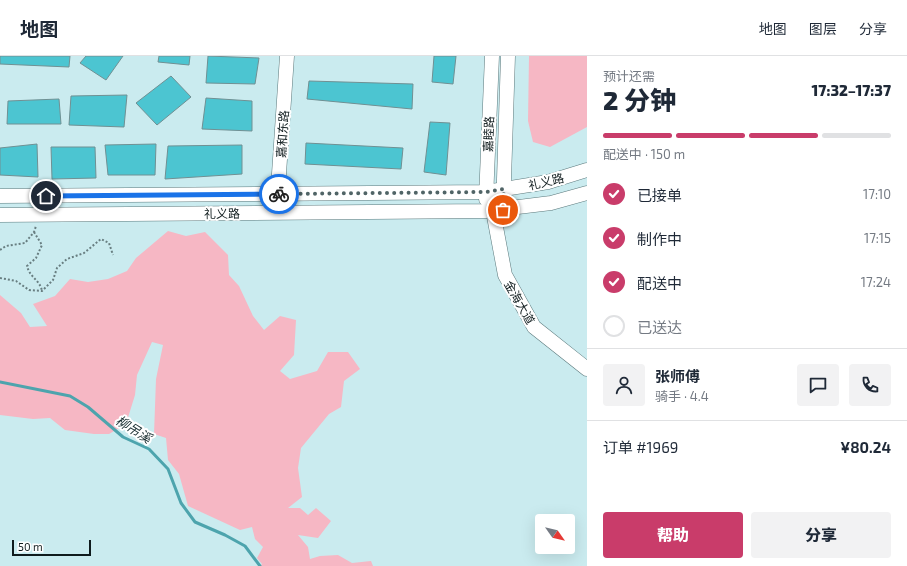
<!DOCTYPE html>
<html lang="zh">
<meta charset="utf-8">
<style>
:root{--surface:#fff;--page:#f2f2f3;--text:#1f2937;--muted:#747a83;--line:#e0e1e3;--accent:#c93c6a}
body{margin:0;font-family:"Exo 2","Noto Sans SC",sans-serif;background:var(--page);color:var(--text);height:100vh;display:flex;flex-direction:column;font-size:15px;white-space:nowrap}
*{box-sizing:border-box;margin:0}
p{font-size:13px;color:var(--muted)}
.icon{flex:none;width:22px;height:22px;fill:none;stroke:currentColor;stroke-width:2;stroke-linecap:round;stroke-linejoin:round}
.map{position:relative;flex:1;overflow:hidden}
.side{display:flex;flex-direction:column;background:var(--surface);width:320px}
.side>*{flex:none}
.needle{width:26px;rotate:124deg}
.fabs{position:absolute;left:535px;top:458px;display:grid;gap:8px}
.fabs a{display:grid;place-items:center;width:40px;height:40px;border-radius:4px;background:var(--surface);box-shadow:0 4px 16px #0002;font-size:20px}
.scale{position:absolute;left:12px;bottom:10px;width:79px;box-sizing:border-box;padding-left:4px;border:2px solid #0f1b1d;border-top:0;font-size:11px;line-height:14px;white-space:nowrap;color:#0f1b1d;-webkit-text-stroke:3px #fff;paint-order:stroke}
.pin{position:absolute;display:grid;place-items:center;width:34px;height:34px;color:#fff;margin:-17px;border:2px solid #fff;border-radius:50%;box-shadow:0 1px 4px #0007}
.courier{position:absolute;display:grid;place-items:center;width:40px;height:40px;margin:-20px;border:3px solid #1a73e8;border-radius:50%;background:#fff;color:#222;box-shadow:0 1px 5px #0007}
.overview em{font-style:normal;font-weight:800}
.overview div{display:flex;flex-direction:column-reverse}
.overview{display:flex;align-items:center;justify-content:space-between;height:68px;padding:0 16px}
h1{font-size:26px;font-weight:800;line-height:30px}
.bar{display:grid;grid-template-columns:repeat(4,1fr);gap:6px 4px;align-content:center;height:48px;padding:0 16px}
.bar i{height:5px;border-radius:3px;background:var(--line)}
.bar .active{background:var(--accent)}
.bar p{grid-column:span 4}
.line{display:flex;align-items:center;gap:10px;padding:0 16px;border-top:1px solid var(--line)}
.line div{flex:1}
.round{display:grid;place-items:center;flex:none;width:42px;height:42px;border-radius:4px;background:var(--page)}
ol{padding:0 16px;list-style:none}
li{display:flex;align-items:center;gap:12px;height:44px}
li p{margin-inline-start:auto}
li .icon{padding:4px;border-radius:50%;background:var(--accent);color:#fff;stroke-width:4}
li:last-child{color:var(--muted)}
li i{width:22px;height:22px;border:2px solid var(--line);border-radius:50%}
.button{display:flex;gap:8px;margin-top:auto;padding:8px 16px}
.button a{flex:1;height:46px;border-radius:4px;background:var(--accent);color:#fff;font-size:16px;font-weight:800;line-height:46px;text-align:center}
.button a+a{background:var(--page);color:var(--text)}
header{display:flex;align-items:center;gap:24px;box-sizing:border-box;height:56px;padding:0 20px;background:var(--surface);border-bottom:1px solid var(--line)}
header strong{font-size:19px}
nav{display:flex;gap:22px;margin-inline-start:auto;font-size:14px}
main{display:flex;flex:1;min-height:0}
.map>svg:first-child{display:block}
.green{fill:#f6b7c4}
.lines{fill:none;stroke-linecap:round;stroke-linejoin:round}
.stream{stroke:#4da4ad;stroke-width:3}
.building{fill:#4cc5d1;stroke:#709093}
.secondary-casing{stroke:#5b797c;stroke-width:15}
.path{stroke:#687e81;stroke-width:2;stroke-dasharray:2 2;stroke-linecap:butt}
.secondary{stroke:#fff;stroke-width:14}
.done{stroke:#506466;stroke-width:4;stroke-dasharray:0 7.2}
.route{stroke:#1a73e8;stroke-width:5}
.labels{text-anchor:middle;dominant-baseline:central;stroke-width:4;stroke-linejoin:round;paint-order:stroke}
.street-label{font-size:12px;fill:#0f1b1d;stroke:#fff}
.water-label{font-size:13px;font-style:italic;fill:#182d30;stroke:#fff}
</style>
<header>
<strong>地图</strong>
<nav><a>地图</a><a>图层</a><a>分享</a></nav>
</header>
<main>
<div class="map">
<svg width="587" height="510" viewBox="0 0 587 510">
<rect width="100%" height="100%" fill="#caebef"/>
<g class="green">
<polygon points="529,0 587,0 587,71 550,91 533,86 528,65"/>
<polygon points="168,175 186,180 205,176 228,199 229,219 239,230 253,260 264,274 280,260 296,264 294,299 280,315 290,323 317,315 328,296 348,296 360,313 344,325 341,351 329,358 301,392 298,412 302,441 288,452 300,452 308,459 316,452 331,465 318,482 298,479 308,491 310,503 320,500 338,499 352,507 371,505 373,510 260,510 262,508 257,502 263,491 255,483 252,471 240,474 188,450 179,418 168,404 166,382 154,378 156,323 163,289 152,286 137,319 135,339 126,368 109,378 94,378 65,374 50,362 33,363 0,359 0,239 21,257 30,271 47,270 33,248 55,240 70,223 88,226 108,223 127,215 136,202"/>
</g>
<g class="lines">
<polyline class="stream" points="0,326 70,340 88,351 123,381 149,393 168,413 181,447 195,466 225,479 245,490 260,510"/>
</g>
<g class="building">
<polygon points="0,0 70,0 69,11 0,8"/>
<polygon points="86,0 123,0 106,24 80,7"/>
<polygon points="159,0 190,0 189,9 158,6"/>
<polygon points="208,0 259,2 255,28 206,27"/>
<polygon points="434,0 456,0 453,28 432,26"/>
<polygon points="171,20 191,41 157,69 136,47"/>
<polygon points="309,25 413,28 412,53 307,43"/>
<polygon points="127,39 124,71 69,69 71,40"/>
<polygon points="206,42 252,45 252,75 202,73"/>
<polygon points="59,43 61,68 7,68 8,45"/>
<polygon points="430,66 450,67 446,119 424,116"/>
<polygon points="306,87 403,92 401,113 305,108"/>
<polygon points="37,88 38,121 0,119 0,92"/>
<polygon points="156,88 155,119 108,119 105,89"/>
<polygon points="242,89 242,118 165,123 168,90"/>
<polygon points="51,91 95,91 96,122 52,123"/>
</g>
<g class="lines">
<defs>
<g id="secondary">
<polyline points="0,140 486,136 548,126 587,114"/>
<polyline points="486,143 492,0"/>
<polyline points="277,147 287,0"/>
<polyline points="503,154 508,0"/>
<polyline points="493,155 505,219 534,271 587,313"/>
<polyline points="0,159 485,155 551,147 587,137"/>
</g>
</defs>
<use href="#secondary" class="secondary-casing"/>
<g class="path">
<path d="M34,176L42,189L36,202L27,210C30,222 40,224 42,235"/>
<polyline points="0,194 6,190 25,187 34,176 36,170"/>
<polyline points="0,222 16,225 29,234 42,235 53,224 57,212 67,203 84,197 101,183 109,187 113,199"/>
</g>
<use href="#secondary" class="secondary"/>
</g>
<g class="lines">
<polyline class="done" points="279,138 486,136 504,133 503,154"/>
<polyline class="route" points="46,140 279,138"/>
</g>
<g class="labels">
<g class="street-label">
<text transform="translate(282 78) rotate(-86)">嘉和东路</text>
<text transform="translate(488 78) rotate(-88)">嘉睦路</text>
<text transform="translate(546 125) rotate(-13)">礼义路</text>
<text transform="translate(222 157) rotate(-1)">礼义路</text>
<text transform="translate(520 246) rotate(60)">金海大道</text>
</g>
<g class="water-label">
<text transform="translate(134 373) rotate(32)">柳吊溪</text>
</g>
</g>
</svg>
<div class="fabs">
<a><svg class="needle" viewBox="-14 -14 28 28"><path d="M0-13l5 13h-10z" fill="#e53935"/><path d="M0 13l5-13h-10z" fill="#747a83"/></svg></a>
</div>
<div class="scale">50 m</div>
<div class="pin" style="left:503px;top:154px;background:#ea580c"><svg class="icon" aria-label="bag" viewBox="0 0 24 24"><path d="M5 8h14l-1 12H6zM9 8a3 3 0 0 1 6 0"/></svg></div>
<div class="pin" style="left:46px;top:140px;background:#1f2937"><svg class="icon" aria-label="home" viewBox="0 0 24 24"><path d="M3 11l9-7 9 7M6 9v11h12V9"/></svg></div>
<div class="courier" style="left:279px;top:138px"><svg class="icon" aria-label="bike" viewBox="0 0 24 24"><circle cx="6" cy="16" r="4"/><circle cx="18" cy="16" r="4"/><path d="M6 16l4-8h5l3 8M10 8l3 8H6M13 5h3"/></svg></div>
</div>
<section class="side">
<div class="overview"><div><h1>2 分钟</h1><p>预计还需</p></div><em>17:32–17:37</em></div>
<div class="bar"><i class="active"></i><i class="active"></i><i class="active"></i><i></i><p>配送中 · 150 m</p></div>
<ol>
<li><svg class="icon" aria-label="check" viewBox="0 0 24 24"><path d="M5 12l5 5 9-10"/></svg>已接单<p>17:10</p></li>
<li><svg class="icon" aria-label="check" viewBox="0 0 24 24"><path d="M5 12l5 5 9-10"/></svg>制作中<p>17:15</p></li>
<li><svg class="icon" aria-label="check" viewBox="0 0 24 24"><path d="M5 12l5 5 9-10"/></svg>配送中<p>17:24</p></li>
<li><i></i>已送达</li>
</ol>
<div class="line" style="height:72px"><a class="round"><svg class="icon" aria-label="person" viewBox="0 0 24 24"><circle cx="12" cy="8" r="4"/><path d="M4 21q1-7 8-7t8 7"/></svg></a><div><b>张师傅</b><p>骑手 · 4.4</p></div><a class="round"><svg class="icon" aria-label="chat" viewBox="0 0 24 24"><path d="M4 5h16v11H9l-5 4z"/></svg></a><a class="round"><svg class="icon" aria-label="phone" viewBox="0 0 24 24"><path d="M5 4h4l2 5-3 2q2 4 5 5l2-3 5 2v4C11 20 4 13 5 4z"/></svg></a></div>
<div class="line" style="height:52px"><div>订单 #1969</div><b>¥80.24</b></div>
<div class="button"><a>帮助</a><a>分享</a></div>
</section>
</main>
